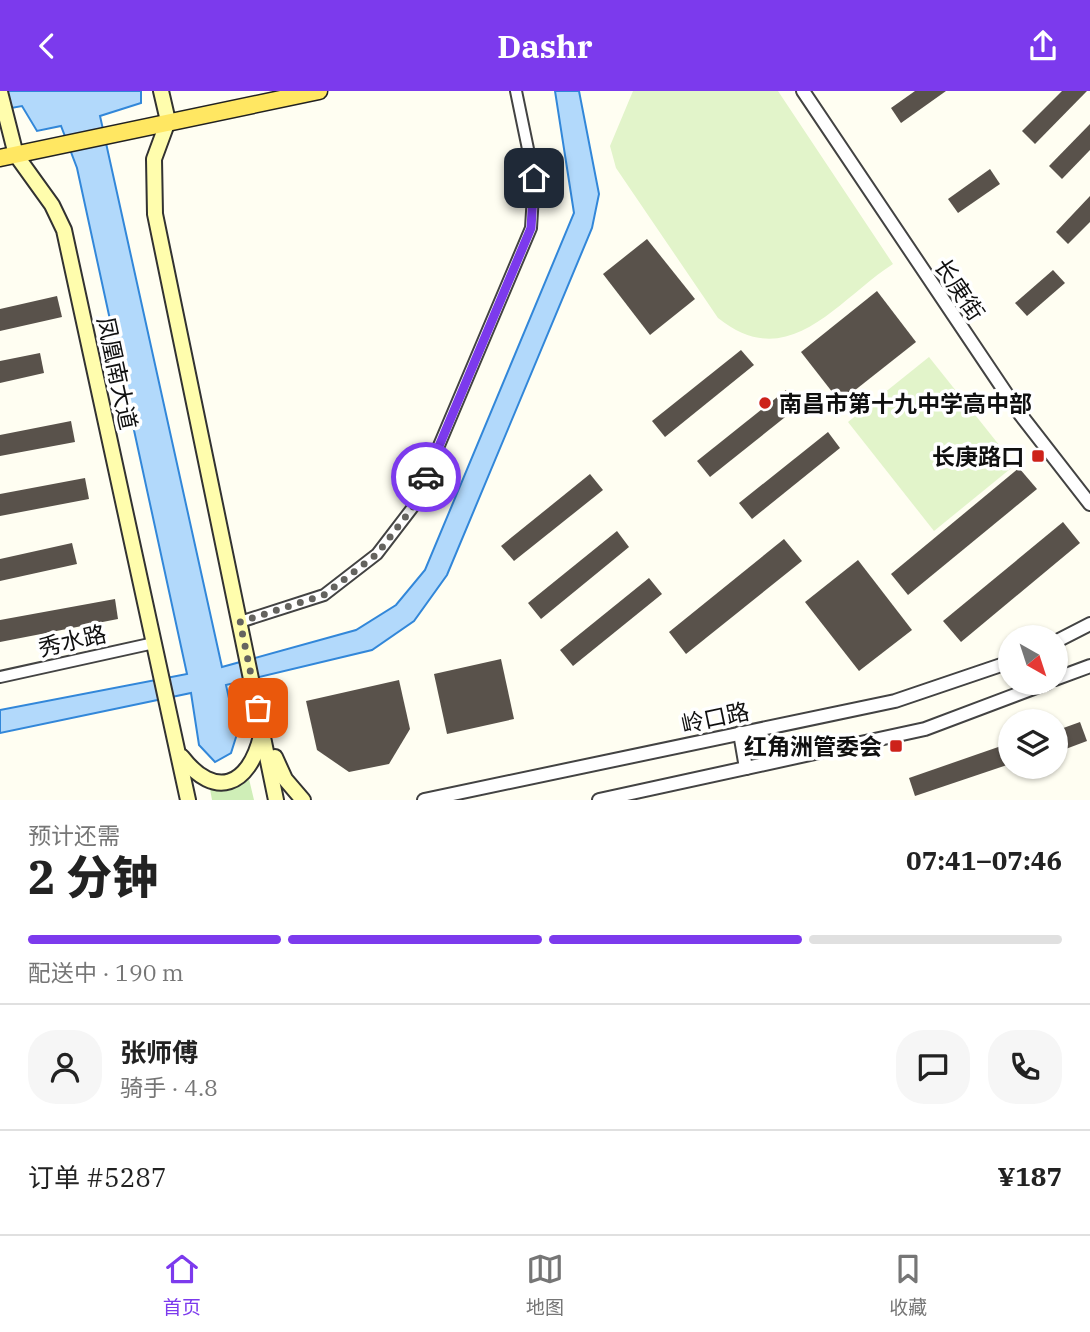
<!DOCTYPE html>
<html lang="zh">
<meta charset="utf-8">
<style>
:root{--surface:#fff;--page:#f6f6f6;--text:#222;--muted:#767676;--line:#e0e0e0;--accent:#7c3aed}
body{margin:0;font-family:"IBM Plex Serif","Noto Sans SC",serif;background:var(--page);color:var(--text);height:100vh;display:flex;flex-direction:column;font-size:26px;white-space:nowrap}
*{box-sizing:border-box;margin:0}
p{font-size:23px;color:var(--muted)}
.icon{flex:none;width:38px;height:38px;fill:none;stroke:currentColor;stroke-width:2;stroke-linecap:round;stroke-linejoin:round}
.map{position:relative;height:709px;overflow:hidden}
.side{display:flex;flex-direction:column;background:var(--surface);flex:1}
.side>*{flex:none}
.needle{width:46px;rotate:141deg}
.tools{position:absolute;left:998px;top:534px;display:grid;gap:14px}
.tools a{display:grid;place-items:center;width:70px;height:70px;border-radius:50%;background:var(--surface);box-shadow:0 2px 5px #0004;font-size:35px}
.pin{position:absolute;display:grid;place-items:center;width:60px;height:60px;color:#fff;margin:-30px;border-radius:14px;box-shadow:0 4px 10px #0006}
.courier{position:absolute;display:grid;place-items:center;width:70px;height:70px;margin:-35px;border:5px solid #7c3aed;border-radius:50%;background:#fff;color:#222;box-shadow:0 2px 9px #0007}
.headline em{font-style:normal;font-weight:800}
.headline div{display:flex;flex-direction:column-reverse}
.headline{display:flex;align-items:center;justify-content:space-between;height:119px;padding:0 28px}
h1{font-size:46px;font-weight:800;line-height:52px}
.bar{display:grid;grid-template-columns:repeat(4,1fr);gap:10px 7px;align-content:center;height:84px;padding:0 28px}
.bar i{height:9px;border-radius:5px;background:var(--line)}
.bar .selected{background:var(--accent)}
.bar p{grid-column:span 4}
.line{display:flex;align-items:center;gap:18px;padding:0 28px;border-top:2px solid var(--line)}
.line div{flex:1}
.round{display:grid;place-items:center;flex:none;width:74px;height:74px;border-radius:28px;background:var(--page)}
header{display:flex;justify-content:space-between;align-items:center;height:91px;padding:0 28px;background:var(--accent);color:#fff;font-size:32px;font-weight:800}
.dock{display:flex;justify-content:space-around;align-items:center;height:98px;border-top:2px solid var(--line);background:var(--surface);font-size:19px;color:var(--muted)}
.dock a{display:grid;justify-items:center;gap:4px}
.dock .selected{color:var(--accent)}
.map>svg:first-child{display:block}
.green{fill:#cfeeb7}
.pitch{fill:#e2f4ca}
.water{fill:#b2d9fb;stroke:#3287d9;stroke-width:2}
.building{fill:#59524b}
.lines{fill:none;stroke-linecap:round;stroke-linejoin:round}
.minor-casing{stroke:#434343;stroke-width:14}
.tertiary-casing{stroke:#434343;stroke-width:16}
.secondary-casing{stroke:#323232;stroke-width:18}
.primary-casing{stroke:#212121;stroke-width:19}
.minor{stroke:#fff;stroke-width:10}
.tertiary{stroke:#fff;stroke-width:12}
.secondary{stroke:#fffdad;stroke-width:14}
.primary{stroke:#ffe762;stroke-width:16}
.done{stroke:#64635f;stroke-width:7;stroke-dasharray:0 12.6}
.route{stroke:#7c3aed;stroke-width:9}
.poi-dot{fill:#cd221a;stroke:#fff;stroke-width:2.5}
.labels{text-anchor:middle;dominant-baseline:central;stroke-width:7;stroke-linejoin:round;paint-order:stroke}
.street-label{font-size:23px;fill:#101010;stroke:#fff}
.poi-label{font-size:23px;font-weight:bold;fill:#101010;stroke:#fff;text-anchor:end}
</style>
<header><svg class="icon" aria-label="back" viewBox="0 0 24 24"><path d="M15 5l-7 7 7 7"/></svg>Dashr<svg class="icon" aria-label="share" viewBox="0 0 24 24"><path d="M12 15V3M7 8l5-5 5 5M5 13v7h14v-7"/></svg></header>
<div class="map">
<svg width="1090" height="709" viewBox="0 0 1090 709">
<rect width="100%" height="100%" fill="#fffef2"/>
<polygon class="green" points="249,688 254,709 212,709 210,698 222,699"/>
<g class="pitch">
<path d="M633,0H778L893,173C837,209 789,284 718,227L616,77L610,55Z"/>
<polygon points="929,266 1015,374 934,440 848,331"/>
</g>
<polygon class="water" points="0,0 141,0 141,12 100,25 222,576 356,539 396,514 425,479 574,122 555,0 579,0 599,103 592,137 447,484 414,530 372,559 226,594 237,643 231,662 215,671 199,654 191,602 0,642 0,619 187,583 77,77 61,35 37,40 22,15 0,19"/>
<g class="building">
<polygon points="915,0 946,0 901,32 891,17"/>
<polygon points="1062,0 1087,0 1035,53 1022,40"/>
<polygon points="1090,33 1090,59 1062,88 1049,75"/>
<polygon points="990,78 1000,93 958,122 948,108"/>
<polygon points="1090,105 1090,131 1068,153 1056,141"/>
<polygon points="647,148 695,208 650,244 603,183"/>
<polygon points="1053,179 1065,192 1027,225 1015,212"/>
<polygon points="877,200 916,251 840,311 801,261"/>
<polygon points="57,205 62,226 0,240 0,218"/>
<polygon points="741,259 754,274 665,346 652,330"/>
<polygon points="40,262 44,282 0,292 0,270"/>
<polygon points="786,299 799,315 710,386 697,370"/>
<polygon points="71,330 75,351 0,365 0,344"/>
<polygon points="828,341 840,357 752,428 739,412"/>
<polygon points="1019,377 1037,398 908,504 891,483"/>
<polygon points="590,383 603,399 514,470 501,455"/>
<polygon points="85,387 89,408 0,425 0,403"/>
<polygon points="1063,431 1080,452 961,551 943,530"/>
<polygon points="617,440 629,456 541,528 528,512"/>
<polygon points="784,448 802,470 686,563 669,541"/>
<polygon points="72,452 77,473 0,490 0,468"/>
<polygon points="858,469 912,539 859,580 805,511"/>
<polygon points="649,487 662,503 573,575 560,559"/>
<polygon points="115,508 118,528 0,551 0,529"/>
<polygon points="501,568 514,628 447,643 434,583"/>
<polygon points="399,589 410,638 389,673 349,681 317,659 306,610"/>
<polygon points="1080,631 1087,650 1055,662 1055,640"/>
<polygon points="1004,654 1010,673 915,705 909,687"/>
</g>
<g class="lines">
<defs>
<g id="minor">
<polyline points="240,531 324,504 377,463 413,416 531,137 534,87 516,0"/>
<polyline points="0,586 154,552"/>
</g>
<g id="tertiary">
<polyline points="803,0 1020,323 1090,413"/>
<polyline points="1055,551 1090,533"/>
<polyline points="1055,588 1090,575"/>
<polyline points="740,642 746,677"/>
<polyline points="424,709 895,610 1010,571"/>
<polyline points="599,709 925,638 1047,592"/>
</g>
<g id="secondary">
<polyline points="161,0 168,30 154,68 155,123 276,709"/>
<polyline points="0,1 16,64 52,114 64,139 188,709"/>
<path d="M182,666C215,709 249,695 261,645"/>
<polyline points="275,666 285,688 303,709"/>
</g>
<polyline id="primary" points="0,67 319,0"/>
</defs>
<use href="#minor" class="minor-casing"/>
<use href="#tertiary" class="tertiary-casing"/>
<use href="#secondary" class="secondary-casing"/>
<use href="#primary" class="primary-casing"/>
<use href="#minor" class="minor"/>
<use href="#tertiary" class="tertiary"/>
<use href="#secondary" class="secondary"/>
<use href="#primary" class="primary"/>
</g>
<g class="lines">
<polyline class="done" points="258,617 240,531 324,504 377,463 413,416 426,386"/>
<polyline class="route" points="426,386 531,137 534,87"/>
</g>
<g class="poi-dot">
<circle cx="765" cy="312" r="7"/>
<rect x="1031" y="358" width="14" height="14" rx="3.5"/>
<rect x="889" y="648" width="14" height="14" rx="3.5"/>
</g>
<g class="labels">
<g class="street-label">
<text transform="translate(960 198) rotate(56)">长庚街</text>
<text transform="translate(118 282) rotate(78)">凤凰南大道</text>
<text transform="translate(72 549) rotate(-13)">秀水路</text>
<text transform="translate(715 626) rotate(-12)">岭口路</text>
</g>
<g class="poi-label">
<text x="779" y="312" text-anchor="start">南昌市第十九中学高中部</text>
<text x="1024" y="365">长庚路口</text>
<text x="882" y="655">红角洲管委会</text>
</g>
</g>
</svg>
<div class="tools">
<a><svg class="needle" viewBox="-14 -14 28 28"><path d="M0-13l5 13h-10z" fill="#e53935"/><path d="M0 13l5-13h-10z" fill="#767676"/></svg></a>
<a><svg class="icon" aria-label="layers" viewBox="0 0 24 24"><path d="M12 4l9 5-9 5-9-5zM3 14l9 5 9-5"/></svg></a>
</div>
<div class="pin" style="left:258px;top:617px;background:#ea580c"><svg class="icon" aria-label="bag" viewBox="0 0 24 24"><path d="M5 8h14l-1 12H6zM9 8a3 3 0 0 1 6 0"/></svg></div>
<div class="pin" style="left:534px;top:87px;background:#1f2937"><svg class="icon" aria-label="home" viewBox="0 0 24 24"><path d="M3 11l9-7 9 7M6 9v11h12V9"/></svg></div>
<div class="courier" style="left:426px;top:386px"><svg class="icon" aria-label="car" viewBox="0 0 24 24"><path d="M5 17H2v-5l4-1 3-4h7l3 4 3 1v5h-3M9 17h6M6 11h13"/><circle cx="7" cy="17" r="2"/><circle cx="17" cy="17" r="2"/></svg></div>
</div>
<section class="side">
<div class="headline"><div><h1>2 分钟</h1><p>预计还需</p></div><em>07:41–07:46</em></div>
<div class="bar"><i class="selected"></i><i class="selected"></i><i class="selected"></i><i></i><p>配送中 · 190 m</p></div>
<div class="line" style="height:126px"><a class="round"><svg class="icon" aria-label="person" viewBox="0 0 24 24"><circle cx="12" cy="8" r="4"/><path d="M4 21q1-7 8-7t8 7"/></svg></a><div><b>张师傅</b><p>骑手 · 4.8</p></div><a class="round"><svg class="icon" aria-label="chat" viewBox="0 0 24 24"><path d="M4 5h16v11H9l-5 4z"/></svg></a><a class="round"><svg class="icon" aria-label="phone" viewBox="0 0 24 24"><path d="M5 4h4l2 5-3 2q2 4 5 5l2-3 5 2v4C11 20 4 13 5 4z"/></svg></a></div>
<div class="line" style="height:91px"><div>订单 #5287</div><b>¥187</b></div>
</section>
<nav class="dock">
<a class="selected"><svg class="icon" aria-label="home" viewBox="0 0 24 24"><path d="M3 11l9-7 9 7M6 9v11h12V9"/></svg>首页</a>
<a><svg class="icon" aria-label="map" viewBox="0 0 24 24"><path d="M3 6l6-2 6 2 6-2v14l-6 2-6-2-6 2zM9 4v14M15 6v14"/></svg>地图</a>
<a><svg class="icon" aria-label="saved" viewBox="0 0 24 24"><path d="M7 4h10v16l-5-4-5 4z"/></svg>收藏</a>
</nav>
